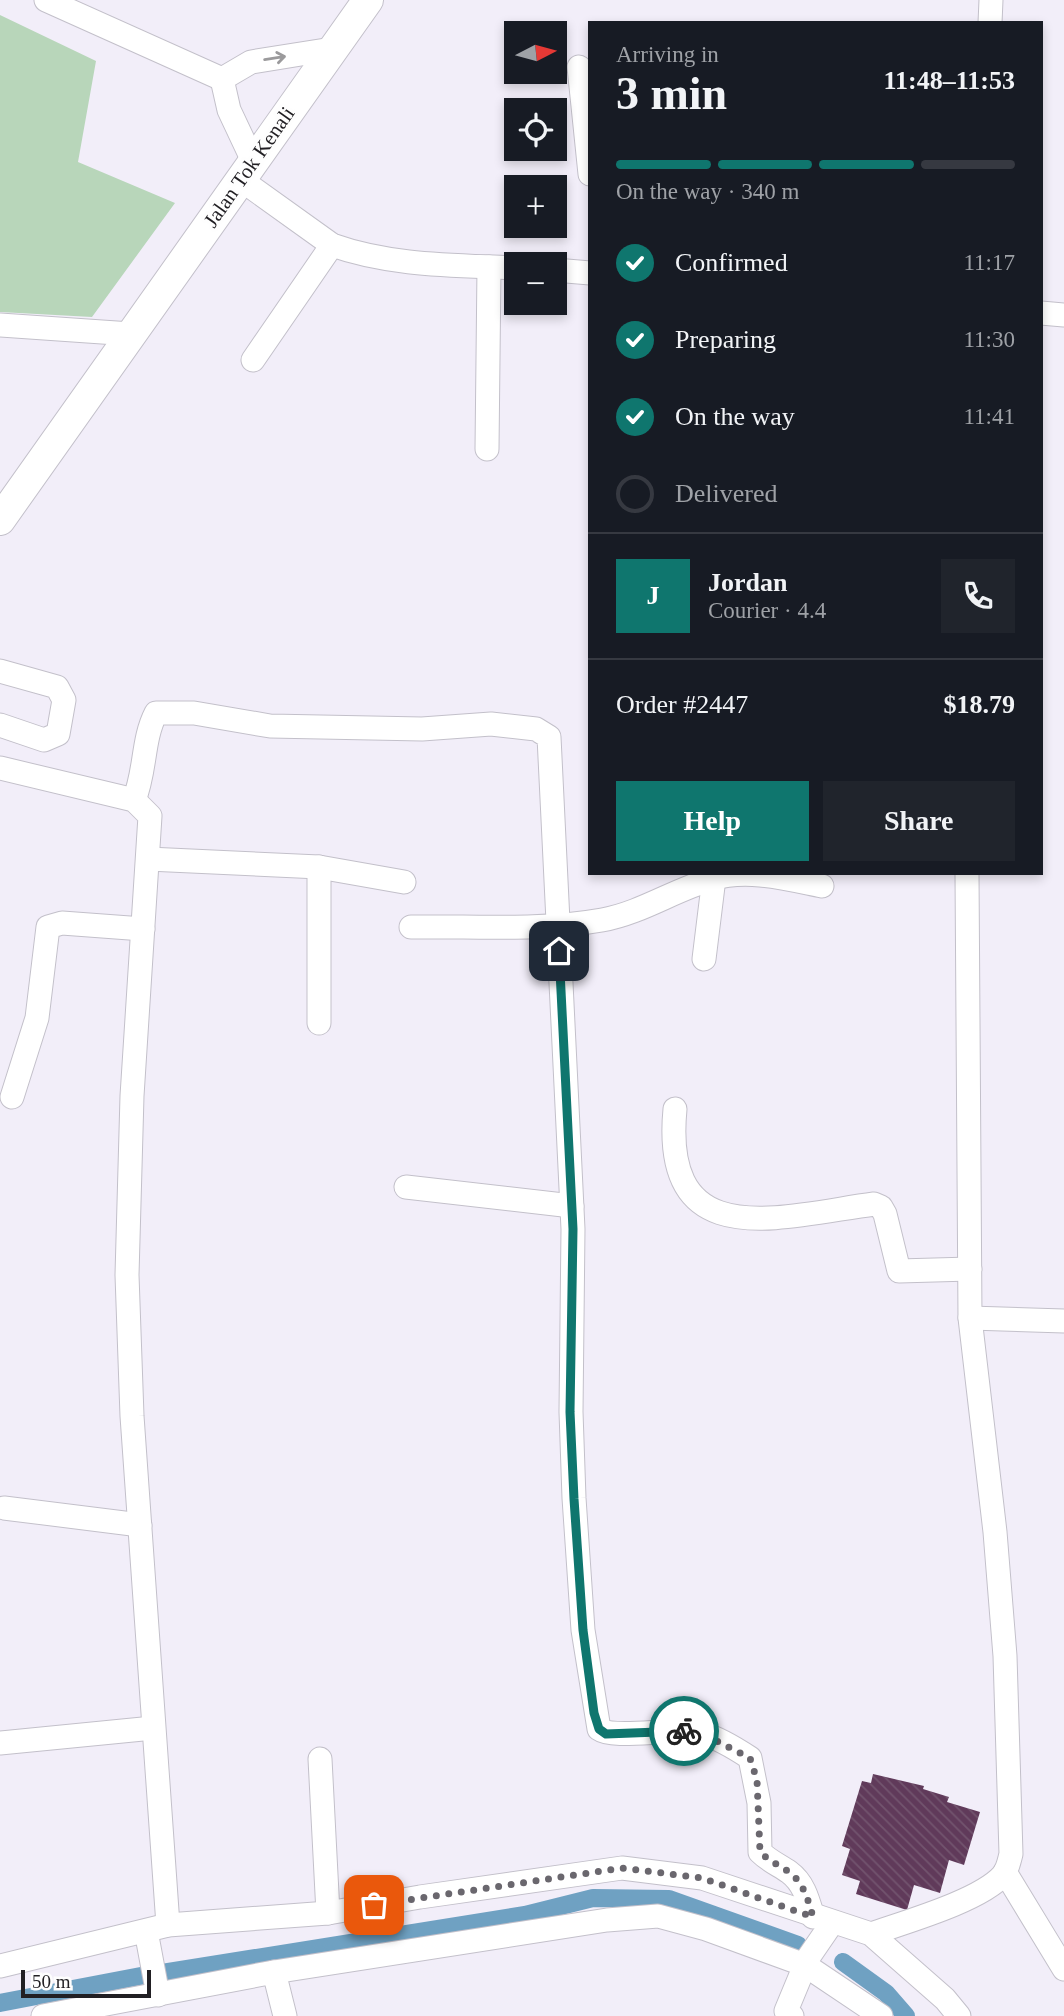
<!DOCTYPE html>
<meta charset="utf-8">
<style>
:root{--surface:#171b24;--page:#20242c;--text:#f1f3f6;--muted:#9ea1a6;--line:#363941;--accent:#0f766e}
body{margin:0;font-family:Georgia,serif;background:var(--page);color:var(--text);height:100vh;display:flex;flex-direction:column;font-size:26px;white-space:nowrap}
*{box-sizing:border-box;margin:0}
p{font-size:23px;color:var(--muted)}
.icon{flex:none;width:38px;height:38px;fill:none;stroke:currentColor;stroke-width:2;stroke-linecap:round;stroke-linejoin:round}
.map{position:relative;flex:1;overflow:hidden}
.details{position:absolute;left:588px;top:21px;width:455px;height:854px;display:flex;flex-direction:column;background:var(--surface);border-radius:0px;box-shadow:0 4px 10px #0003}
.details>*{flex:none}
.needle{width:46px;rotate:84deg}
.tools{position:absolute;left:504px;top:21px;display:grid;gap:14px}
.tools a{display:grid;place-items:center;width:63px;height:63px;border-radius:0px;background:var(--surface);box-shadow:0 4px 10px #0003;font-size:35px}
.scale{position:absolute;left:21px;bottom:18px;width:130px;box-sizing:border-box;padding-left:7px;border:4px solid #211f23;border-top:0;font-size:19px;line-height:24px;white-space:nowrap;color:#211f23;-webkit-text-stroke:5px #fefefe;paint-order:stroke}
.pin{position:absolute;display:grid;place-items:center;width:60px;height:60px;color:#fff;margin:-30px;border-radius:14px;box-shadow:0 4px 10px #0006}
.courier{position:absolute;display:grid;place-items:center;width:70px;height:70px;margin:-35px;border:5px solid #0f766e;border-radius:50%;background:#fff;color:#222;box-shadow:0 2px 9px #0007}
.summary em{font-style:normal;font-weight:600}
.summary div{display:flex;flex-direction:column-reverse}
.summary{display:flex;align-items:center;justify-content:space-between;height:119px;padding:0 28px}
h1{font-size:46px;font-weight:600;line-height:52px}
.bar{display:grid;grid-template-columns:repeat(4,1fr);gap:10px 7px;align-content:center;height:84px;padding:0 28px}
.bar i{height:9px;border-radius:5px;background:var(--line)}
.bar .on{background:var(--accent)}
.bar p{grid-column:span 4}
.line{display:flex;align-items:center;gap:18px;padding:0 28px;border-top:2px solid var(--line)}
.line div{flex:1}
.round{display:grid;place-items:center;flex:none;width:74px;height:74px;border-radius:0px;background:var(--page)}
ol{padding:0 28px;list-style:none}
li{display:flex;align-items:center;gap:21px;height:77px}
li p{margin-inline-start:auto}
li .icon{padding:7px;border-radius:50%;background:var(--accent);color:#fff;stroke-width:4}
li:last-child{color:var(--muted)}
li i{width:38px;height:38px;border:4px solid var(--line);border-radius:50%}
.primary-button{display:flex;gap:14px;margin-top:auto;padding:14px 28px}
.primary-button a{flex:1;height:80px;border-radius:0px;background:var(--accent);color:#fff;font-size:28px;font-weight:600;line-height:80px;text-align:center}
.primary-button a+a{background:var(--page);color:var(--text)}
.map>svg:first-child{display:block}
.green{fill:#b8d6ba}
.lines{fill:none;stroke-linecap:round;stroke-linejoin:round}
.canal{stroke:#6fa1c2;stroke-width:18}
.building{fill:url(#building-back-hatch)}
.minor-casing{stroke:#c3c0ca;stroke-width:25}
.major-casing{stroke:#c3c0ca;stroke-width:32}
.minor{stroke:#fff;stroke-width:23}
.major{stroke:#fff;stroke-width:30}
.oneway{stroke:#9b9a9c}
.done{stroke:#6a676e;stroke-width:7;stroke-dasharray:0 12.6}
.route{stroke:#0f766e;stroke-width:9}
.labels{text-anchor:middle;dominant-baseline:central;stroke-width:7;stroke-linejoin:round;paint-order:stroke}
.street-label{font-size:21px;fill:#211f23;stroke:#fefefe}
</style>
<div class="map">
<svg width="1064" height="2016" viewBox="0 0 1064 2016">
<defs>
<pattern id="building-back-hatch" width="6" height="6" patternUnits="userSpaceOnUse" patternTransform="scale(1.75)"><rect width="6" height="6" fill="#603a5a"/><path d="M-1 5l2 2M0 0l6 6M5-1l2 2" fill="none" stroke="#72546e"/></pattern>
</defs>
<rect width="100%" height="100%" fill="#f2eef9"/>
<polygon class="green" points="0,15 96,61 78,162 175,203 92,317 0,312"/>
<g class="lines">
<g class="canal">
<polyline points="843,1962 886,1993 906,2016"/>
<polyline points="162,1973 525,1915 593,1898 669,1899 798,1945"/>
<polyline points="0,2003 146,1975"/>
</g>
</g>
<polygon class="building" points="873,1774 924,1786 923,1789 949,1797 947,1802 980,1812 964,1865 949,1860 940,1893 914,1885 907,1910 856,1894 860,1881 842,1875 850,1849 842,1846 862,1781 871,1783"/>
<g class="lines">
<defs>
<g id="minor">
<polyline points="46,0 222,79"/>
<polyline points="990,23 991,0"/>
<polyline points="579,67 590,174"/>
<polyline points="222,79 251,62 332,49"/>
<polyline points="222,79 229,110 253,161"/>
<path d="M240,179L332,245C391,266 454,265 516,268"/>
<polyline points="555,270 590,273"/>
<polyline points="1041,313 1064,315"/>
<polyline points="0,325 131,334"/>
<polyline points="253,360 332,245"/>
<polyline points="487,449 489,267"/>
<polyline points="0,671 57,687 64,700 58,734 44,740 0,725"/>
<polyline points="0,768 134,800 150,816 132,1096 127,1275 132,1416 168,1925"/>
<path d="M134,800C146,771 142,740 156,713H194L270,726L422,729L491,724L536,729L549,737L573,1229L571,1412L574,1498L583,1630L599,1729C614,1740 673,1727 701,1733C719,1738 735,1748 750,1758L759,1803L760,1852C769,1861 779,1865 789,1872C804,1883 808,1900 813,1917"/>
<polyline points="148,859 319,867 404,882"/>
<polyline points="319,867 319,1023"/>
<path d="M411,927C474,926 540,931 602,920C641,913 674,890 712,879C747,868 787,879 822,886"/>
<polyline points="704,959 714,878"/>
<polyline points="12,1097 37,1018 48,927 62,923 143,929"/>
<path d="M675,1109C661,1255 778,1217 874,1204L881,1207L885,1214L899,1271L970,1269"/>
<polyline points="406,1187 572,1206"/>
<polyline points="970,1318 1064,1321"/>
<polyline points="4,1508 140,1525"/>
<polyline points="0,1743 153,1728"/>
<polyline points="320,1759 328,1913"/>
<polyline points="1005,1872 1064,1969"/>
<polyline points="146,1931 158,1995"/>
<path d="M871,1934C905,1922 980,1901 1003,1875C1008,1869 1009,1861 1011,1854L1005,1656L995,1532L970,1318L967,873"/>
<polyline points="0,1966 168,1925 328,1913 420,1897 622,1868 702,1878 871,1934 945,1999 959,2016"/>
<polyline points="274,1972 607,1920 658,1916 706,1929 805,1965 881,2016"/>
<polyline points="43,2016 274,1972 285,2016"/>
<polyline points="792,2016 786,2011 808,1958 832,1923"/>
</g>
<polyline id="major" points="0,520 368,0"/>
</defs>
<use href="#minor" class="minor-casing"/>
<use href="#major" class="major-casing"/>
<use href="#minor" class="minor"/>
<use href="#major" class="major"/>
</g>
<defs><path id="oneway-shaft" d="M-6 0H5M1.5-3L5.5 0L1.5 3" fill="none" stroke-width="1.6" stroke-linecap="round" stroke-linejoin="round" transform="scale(1.75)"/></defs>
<use class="oneway" href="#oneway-shaft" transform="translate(275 58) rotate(-9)"/>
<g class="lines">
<path class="done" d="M374,1905L622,1868L702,1878L813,1917C808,1900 804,1883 789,1872C779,1865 769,1861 760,1852L757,1780L750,1758L701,1733L684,1731"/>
<polyline class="route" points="559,951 573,1229 570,1412 574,1499 583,1630 594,1713 599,1729 606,1734 684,1731"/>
</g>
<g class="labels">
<g class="street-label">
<text transform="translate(249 167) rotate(-55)">Jalan Tok Kenali</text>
</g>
</g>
</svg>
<div class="tools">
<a><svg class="needle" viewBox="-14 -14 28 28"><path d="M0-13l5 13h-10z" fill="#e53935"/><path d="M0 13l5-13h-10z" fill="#9ea1a6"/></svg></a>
<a><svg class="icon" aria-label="locate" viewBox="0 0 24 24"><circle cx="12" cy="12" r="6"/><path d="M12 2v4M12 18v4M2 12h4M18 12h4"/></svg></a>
<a>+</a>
<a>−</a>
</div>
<div class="scale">50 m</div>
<div class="pin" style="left:374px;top:1905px;background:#ea580c"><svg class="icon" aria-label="bag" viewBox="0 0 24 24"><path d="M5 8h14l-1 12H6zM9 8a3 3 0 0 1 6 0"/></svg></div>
<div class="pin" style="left:559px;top:951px;background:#1f2937"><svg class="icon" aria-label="home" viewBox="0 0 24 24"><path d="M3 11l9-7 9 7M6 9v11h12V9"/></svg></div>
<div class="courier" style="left:684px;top:1731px"><svg class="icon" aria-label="bike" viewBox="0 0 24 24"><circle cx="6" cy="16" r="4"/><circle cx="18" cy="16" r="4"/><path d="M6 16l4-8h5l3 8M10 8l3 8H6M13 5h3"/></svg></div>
<section class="details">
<div class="summary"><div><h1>3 min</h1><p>Arriving in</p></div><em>11:48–11:53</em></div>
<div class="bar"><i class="on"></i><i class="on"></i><i class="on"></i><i></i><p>On the way · 340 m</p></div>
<ol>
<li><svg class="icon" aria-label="check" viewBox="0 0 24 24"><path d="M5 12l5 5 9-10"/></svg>Confirmed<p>11:17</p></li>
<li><svg class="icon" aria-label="check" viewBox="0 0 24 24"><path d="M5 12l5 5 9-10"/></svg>Preparing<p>11:30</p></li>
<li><svg class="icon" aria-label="check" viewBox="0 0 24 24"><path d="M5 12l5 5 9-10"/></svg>On the way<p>11:41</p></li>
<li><i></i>Delivered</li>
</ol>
<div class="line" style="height:126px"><b class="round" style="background:var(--accent);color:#fff">J</b><div><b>Jordan</b><p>Courier · 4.4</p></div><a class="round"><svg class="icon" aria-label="phone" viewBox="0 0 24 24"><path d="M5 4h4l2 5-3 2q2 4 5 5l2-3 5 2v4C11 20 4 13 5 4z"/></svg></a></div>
<div class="line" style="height:91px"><div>Order #2447</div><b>$18.79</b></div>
<div class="primary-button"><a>Help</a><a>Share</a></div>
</section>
</div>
